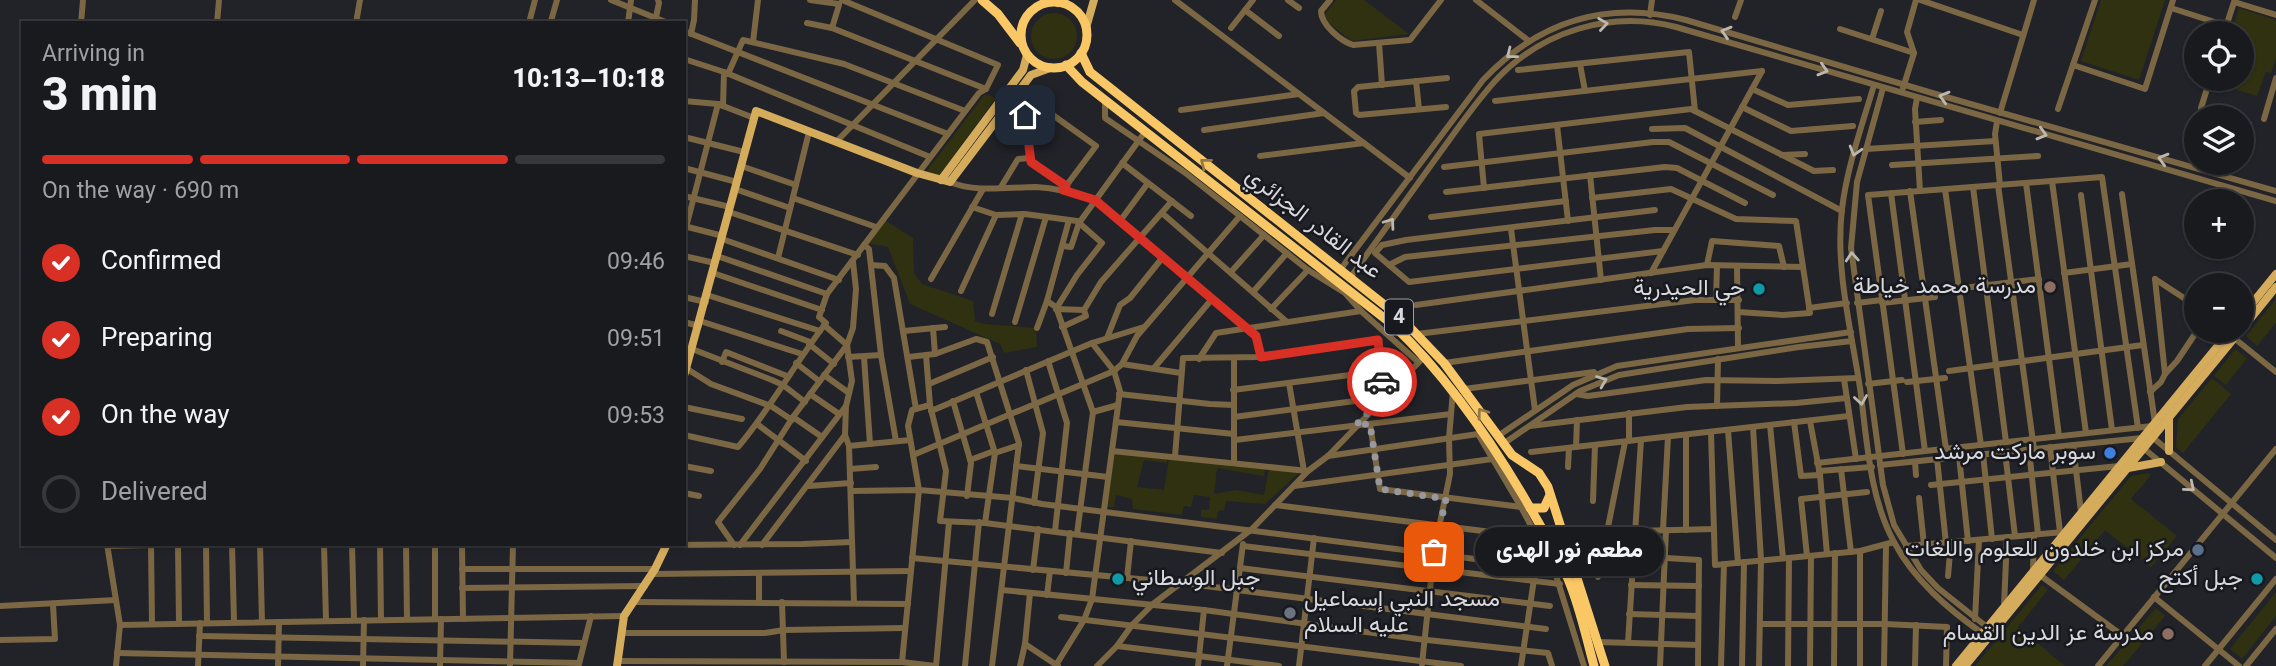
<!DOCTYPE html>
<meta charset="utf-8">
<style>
:root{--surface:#191a1e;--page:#222327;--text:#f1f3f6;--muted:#9fa1a4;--line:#37383c;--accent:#d93025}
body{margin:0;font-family:Georgia,Vazirmatn,serif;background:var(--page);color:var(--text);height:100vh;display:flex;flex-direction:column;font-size:26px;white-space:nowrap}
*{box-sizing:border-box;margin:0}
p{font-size:23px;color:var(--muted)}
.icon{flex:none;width:38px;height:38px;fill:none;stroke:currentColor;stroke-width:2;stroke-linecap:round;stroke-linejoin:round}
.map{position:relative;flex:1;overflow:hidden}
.panel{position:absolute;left:21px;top:21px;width:665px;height:525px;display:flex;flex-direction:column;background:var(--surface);border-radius:0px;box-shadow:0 2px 5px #0004,0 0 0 2px var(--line)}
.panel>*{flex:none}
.fabs{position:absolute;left:2184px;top:21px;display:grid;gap:14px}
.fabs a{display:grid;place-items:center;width:70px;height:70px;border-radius:50%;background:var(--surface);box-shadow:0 2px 5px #0004,0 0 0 2px var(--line);font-size:35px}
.pin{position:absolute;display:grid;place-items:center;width:60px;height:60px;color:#fff;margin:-30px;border-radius:14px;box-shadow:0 4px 10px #0006}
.courier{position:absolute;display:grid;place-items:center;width:70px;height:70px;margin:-35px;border:5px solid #d93025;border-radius:50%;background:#fff;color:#222;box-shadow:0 2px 9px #0007}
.bubble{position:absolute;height:49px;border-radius:24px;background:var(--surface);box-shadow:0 2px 5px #0004,0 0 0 2px var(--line);font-size:23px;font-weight:800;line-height:49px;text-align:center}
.summary em{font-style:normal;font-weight:800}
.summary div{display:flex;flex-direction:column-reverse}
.summary{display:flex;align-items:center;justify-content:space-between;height:119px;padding:0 21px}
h1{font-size:46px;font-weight:800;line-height:52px}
.bar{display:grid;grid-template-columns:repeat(4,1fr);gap:10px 7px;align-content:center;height:84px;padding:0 21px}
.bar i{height:9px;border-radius:5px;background:var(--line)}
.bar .active{background:var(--accent)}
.bar p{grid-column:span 4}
ol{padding:0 21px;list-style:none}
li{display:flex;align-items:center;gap:21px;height:77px}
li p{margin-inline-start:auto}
li .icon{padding:7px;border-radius:50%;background:var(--accent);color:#fff;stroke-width:4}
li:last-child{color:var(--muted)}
li i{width:38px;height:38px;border:4px solid var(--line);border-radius:50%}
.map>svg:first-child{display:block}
.green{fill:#2f3111}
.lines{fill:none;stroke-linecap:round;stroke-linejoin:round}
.minor{stroke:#7b6743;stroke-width:6}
.major{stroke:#d5ac5c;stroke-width:8}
.highway{stroke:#f9c765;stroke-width:9}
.oneway{stroke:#bcb7af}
.oneway2{stroke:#947946}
.done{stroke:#98999e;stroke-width:7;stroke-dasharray:0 12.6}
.route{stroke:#d93025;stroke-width:9}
.education-dot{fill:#8d6e63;stroke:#18191f;stroke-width:2.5}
.culture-dot{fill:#0f9aa8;stroke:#18191f;stroke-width:2.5}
.shop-dot{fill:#3f7fe0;stroke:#18191f;stroke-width:2.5}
.service-dot{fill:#5c6f8a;stroke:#18191f;stroke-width:2.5}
.worship-dot{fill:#6b7280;stroke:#18191f;stroke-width:2.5}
.labels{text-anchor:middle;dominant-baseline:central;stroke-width:5;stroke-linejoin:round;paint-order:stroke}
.shield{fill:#18191f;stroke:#9e9fa4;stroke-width:2}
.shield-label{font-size:21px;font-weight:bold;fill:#d8d9dd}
.street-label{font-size:23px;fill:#d8d9dd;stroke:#18191f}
.poi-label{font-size:23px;fill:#d8d9dd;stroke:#18191f;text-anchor:end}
</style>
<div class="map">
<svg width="2276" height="666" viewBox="0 0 2276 666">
<rect width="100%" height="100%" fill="#212328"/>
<g class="green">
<polygon points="1336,0 1364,0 1409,34 1352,41 1322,18"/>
<polygon points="2101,0 2165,0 2139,80 2081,61"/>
<polygon points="2239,8 2276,20 2276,58 2271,73 2266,72 2257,96 2218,84 2219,79 2242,79 2242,33 2231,33"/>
<circle cx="1054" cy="36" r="23"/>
<polygon points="985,94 996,98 938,177 926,172"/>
<polygon points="886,221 913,238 914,273 922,284 973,301 975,321 985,324 1036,328 1037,347 1004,353 1000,344 910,304 888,247 866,243"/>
<polygon points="2276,299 2276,323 2257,346 2246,336"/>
<polygon points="2235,349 2247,358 2226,385 2214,376"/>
<polygon points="2212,378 2231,394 2183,453 2176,447 2178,419"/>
<polygon points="1113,452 1167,459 1167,463 1144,460 1137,487 1164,490 1169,459 1265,468 1264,476 1217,468 1214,494 1237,490 1264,495 1269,468 1300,472 1265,504 1226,501 1224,510 1218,511 1217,519 1201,517 1201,510 1209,510 1210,497 1194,495 1191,507 1184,506 1182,515 1133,509 1132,499 1116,495 1114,507 1106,507"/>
<polygon points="2148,473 2151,475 2131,499 2177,536 2151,567 2105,530 2064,580 2053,571 2131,476"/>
<polygon points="2042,585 2048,590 2018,627 2065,666 1975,666"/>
<polygon points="2276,592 2276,616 2242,659 2230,649"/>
<polygon points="2156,608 2165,616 2123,666 2106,666"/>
</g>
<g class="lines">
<g class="minor">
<polyline points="557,0 551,21 559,23"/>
<polyline points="611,0 668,23"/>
<polyline points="810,0 839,4"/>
<polyline points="1175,0 1410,178"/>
<polyline points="1288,0 1299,8"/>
<path d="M1330,0L1321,11C1321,25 1341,41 1353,45L1410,40L1441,0"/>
<polyline points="1476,0 1529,41"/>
<polyline points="1920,0 2023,35"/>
<polyline points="2171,8 2227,26"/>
<polyline points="1245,10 1279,36"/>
<polyline points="1650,15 1652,0"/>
<polyline points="656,17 659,3 658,0"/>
<polyline points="1735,17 1741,0"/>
<polyline points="81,23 83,0"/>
<polyline points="217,23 219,0"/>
<polyline points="356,23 360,0"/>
<polyline points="529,23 535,0"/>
<polyline points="628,23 631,0"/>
<polyline points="807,23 832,28 839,5"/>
<polyline points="832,28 986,89"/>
<polyline points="1231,28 1253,0"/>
<polyline points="1840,29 1914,53"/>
<polyline points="684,31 948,134"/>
<polyline points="2224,33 2234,2 2276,15"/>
<polyline points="691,34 694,20 695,0"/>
<polyline points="1872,39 1881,11"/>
<polyline points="753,42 758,0"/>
<polyline points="1379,43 1382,85"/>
<polyline points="684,59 724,72 930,157"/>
<polyline points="1580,64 1585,91"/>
<polyline points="2073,65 2145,89 2173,0"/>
<polyline points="1518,70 1689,52 1695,111"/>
<polyline points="728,74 743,40 844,64 965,111"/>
<polyline points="2210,79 2201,108 2229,117"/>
<polyline points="1416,81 1419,109"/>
<path d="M1874,85C1862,126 1847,167 1842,209C1835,268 1851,329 1860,388C1867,439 1869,496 1894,542C1914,580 1948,609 1982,633"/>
<polyline points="1883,88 1857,182 1851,248 1883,485 1894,525 1921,570 1938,588 1987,627"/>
<polyline points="1903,88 1914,53 1907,32 1916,0"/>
<polyline points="1752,89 1788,105 1859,99"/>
<polyline points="1917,98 1915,109 1920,191"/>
<polyline points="1010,100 1023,108 1025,115 1050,113 1096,146 1063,190"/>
<polyline points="684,101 718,104 754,118"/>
<polyline points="1495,101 1762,71"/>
<polyline points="723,106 724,72"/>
<polyline points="1446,107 1359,115 1356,113 1354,91 1358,87 1447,78"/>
<polyline points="1742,107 1791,131 1853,126"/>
<polyline points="2058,109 2095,0"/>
<polyline points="1181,110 1299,94"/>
<polyline points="2000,113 2034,0"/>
<polyline points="1025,115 1031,162 1066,186"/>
<polyline points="2264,119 2276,78"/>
<polyline points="2242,121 2249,124"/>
<polyline points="1915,122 1941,120"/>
<polyline points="1997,122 1995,134 2000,185"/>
<polyline points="1557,125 1568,221"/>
<polyline points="1652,129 1685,128 1842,211"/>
<polyline points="2195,129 2196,125"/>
<polyline points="1204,130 1324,113"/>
<polyline points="684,137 744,152"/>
<polyline points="836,142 975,0"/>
<polyline points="1866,149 1995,141"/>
<polyline points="1782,155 1805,154"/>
<polyline points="1260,156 1364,143"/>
<polyline points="1122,163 1191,216"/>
<polyline points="1892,165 2038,156"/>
<polyline points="741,166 796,185"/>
<polyline points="1444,167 1653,142 1669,142 1773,195"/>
<polyline points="684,168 737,182"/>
<polyline points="1590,175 1601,280"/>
<polyline points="2052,181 2086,433"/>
<path d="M950,182C976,193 1008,187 1036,187C1057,188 1075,193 1095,200L1256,336L1261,357"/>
<polyline points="2026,183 2059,436"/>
<polyline points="1998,185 2034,449"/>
<polyline points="1001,187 1018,159 1030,158"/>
<polyline points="1973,187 2006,442"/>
<polyline points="1484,188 1479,134 1691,109 1814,171 1833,170"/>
<polyline points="735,189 790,208"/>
<polyline points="1945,189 1981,445"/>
<polyline points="1910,191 1946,449"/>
<polyline points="1446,192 1665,167 1677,168 1745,203"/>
<polyline points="1891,193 1925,451"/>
<polyline points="2122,194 2155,423"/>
<polyline points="2081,195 2112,430"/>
<polyline points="684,196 730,207"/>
<polyline points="793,198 876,227"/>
<polyline points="1592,198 1671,189 1736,219 1796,221 1810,313 1783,315 1738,312"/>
<polyline points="972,207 996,215 1025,214 1077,221 1102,243 1077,275 1056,309"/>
<polyline points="1655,210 1406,240 1382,245 1375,253 1409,282 1663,251"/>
<polyline points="729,212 858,255"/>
<polyline points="1162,213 1287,322"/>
<polyline points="1240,216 1308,270 1345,293 1361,311 1418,362"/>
<polyline points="1431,217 1566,201"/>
<polyline points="1120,221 1148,183"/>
<polyline points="684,226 723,236"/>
<polyline points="1511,229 1535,410"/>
<polyline points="684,235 718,104"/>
<polyline points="722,239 839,280"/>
<polyline points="864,245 869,249 881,355 896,441"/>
<polyline points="1063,246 1071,247 1079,223 1145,132"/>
<polyline points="684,256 715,263"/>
<polyline points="717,256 827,294"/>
<polyline points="778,258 809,132"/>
<polyline points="853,262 856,289 853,328 847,345 852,381 846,406 845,435 849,446 854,603"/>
<polyline points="871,265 885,266 894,278 916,409"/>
<polyline points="1389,265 1405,257 1655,230 1674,230"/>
<polyline points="1707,265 1712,241 1779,246 1784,267"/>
<polyline points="1737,266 1738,347"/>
<path d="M1340,270L1483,80C1539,21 1607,0 1686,20L1939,95L2276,191"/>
<polyline points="1231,272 1264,235"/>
<polyline points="713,273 822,310"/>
<polyline points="1651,273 1762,71"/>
<polyline points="2064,273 2132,264"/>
<path d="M1350,278C1378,239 1406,200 1434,161C1454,134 1473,105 1496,80C1542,31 1610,10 1676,27L2276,201"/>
<polyline points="931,279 983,189"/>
<polyline points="2155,279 2196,306"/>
<polyline points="961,291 996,215"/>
<polyline points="1938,291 2039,279"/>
<polyline points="1253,292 1287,253"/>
<polyline points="707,295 820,331"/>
<polyline points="684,297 706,302"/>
<polyline points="1716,299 1717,266"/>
<polyline points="1047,301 1056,307 1093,412 1077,534"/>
<polyline points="1857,303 1882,300"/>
<polyline points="1882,303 1935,297"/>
<polyline points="1416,305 1707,265 1803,267"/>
<polyline points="1809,308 1847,303"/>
<polyline points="1056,309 1084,310"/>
<polyline points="1271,309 1308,270"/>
<polyline points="992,314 1022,214"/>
<polyline points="700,321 802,354"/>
<polyline points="684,322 699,326"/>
<polyline points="1015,322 1046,217"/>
<polyline points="1062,327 1086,316 1084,310 1101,282 1172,201"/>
<polyline points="933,328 935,354"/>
<polyline points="1037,328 1047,301 1069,220"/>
<polyline points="781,331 810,342"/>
<polyline points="904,331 945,327"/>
<polyline points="1417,334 1695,300 1739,300"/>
<polyline points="1107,338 1120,305 1130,298 1163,257"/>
<polyline points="2234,338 2276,372"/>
<polyline points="809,344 834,364"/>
<polyline points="692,349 772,380 783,385 805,402"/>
<polyline points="926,355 930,405 946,471 940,521 985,523 1222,553"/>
<polyline points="848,357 881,355"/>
<polyline points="864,357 870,444"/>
<polyline points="908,357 935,354 976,339 987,342 1019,443 992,666"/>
<polyline points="1199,359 1216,333 1361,311"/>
<polyline points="1048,361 1067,423 1055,531"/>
<polyline points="722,362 726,352 787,376"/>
<polyline points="796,363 819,381"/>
<polyline points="1444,363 1688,329 1739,328"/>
<polyline points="1122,364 1181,373"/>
<polyline points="684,367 711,384 771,406 792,420"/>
<polyline points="1154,368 1212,299"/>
<polyline points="1026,370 1043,433 1034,503"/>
<polyline points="1949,371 2143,345"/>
<polyline points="2165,374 2177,361 2197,331"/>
<polyline points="824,375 849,393"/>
<polyline points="1844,379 1856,459"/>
<polyline points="1907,382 1945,378"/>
<polyline points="1289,383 1304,471"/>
<polyline points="929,384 993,357"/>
<polyline points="1868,384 1902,380"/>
<polyline points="1464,389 1594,372"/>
<polyline points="1233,390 1381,371"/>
<polyline points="976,392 995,453 985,523"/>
<polyline points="2150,392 2161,382 2165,374 2155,279"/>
<polyline points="810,394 839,414"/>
<polyline points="1119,394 1210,404 1234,405"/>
<polyline points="1576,394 1588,396 1706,380 1777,381 1858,378"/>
<polyline points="953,401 971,463 967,496"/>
<polyline points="1717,406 1718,359"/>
<polyline points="684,407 742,419"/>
<polyline points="931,411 1092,343 1144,327"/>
<polyline points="1093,412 1118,405"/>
<polyline points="793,417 822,437"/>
<polyline points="1234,417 1370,399 1376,405"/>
<polyline points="1810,421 1820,475 1827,554"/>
<polyline points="1116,422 1234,434"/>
<polyline points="1794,422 1801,476 1820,475"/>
<polyline points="757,424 806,461"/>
<polyline points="1370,424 1380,489 1521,507"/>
<polyline points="1770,425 1783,558"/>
<polyline points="1530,426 1687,407 1796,403 1847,398"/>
<polyline points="1753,427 1761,560 1759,666"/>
<polyline points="1728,430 1738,563"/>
<polyline points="1711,432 1715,565 1860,551 1894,542"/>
<path d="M684,435L738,447C771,408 795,363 826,323L819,317L827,294L979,93L986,89L998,65L842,0"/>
<polyline points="1498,436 1573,385 1617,366 1851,332"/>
<polyline points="2151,436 2276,540"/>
<polyline points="1235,440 1451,414"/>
<polyline points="1629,441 1629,413"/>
<polyline points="1503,444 1580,391 1619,375 1799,347 1852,341"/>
<polyline points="2073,445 2081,512"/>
<polyline points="849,446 910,440"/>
<polyline points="1576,447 1577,420"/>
<polyline points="2050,447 2060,532"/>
<polyline points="2142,447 2276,558"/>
<polyline points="2029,450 2038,534"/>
<polyline points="1112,451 1308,471"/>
<polyline points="1531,452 1849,416"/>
<polyline points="2005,452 2015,536"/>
<polyline points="995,453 1019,445"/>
<polyline points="1903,454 1868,195 2102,177 2138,428"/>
<polyline points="1983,454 1992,539"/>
<polyline points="913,455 1114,371 1122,364 1137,336 1240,216 1184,172 1105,118 1105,100"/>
<polyline points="1175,456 1183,358 1261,357 1378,340 1382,398"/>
<polyline points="1328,456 1478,434 1521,507 1554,569"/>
<polyline points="1959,456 1968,541"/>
<polyline points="1937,459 1946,543"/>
<polyline points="970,460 994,451"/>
<polyline points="1915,462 1916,475"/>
<polyline points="1234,463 1234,358"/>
<polyline points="1817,463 2152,426"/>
<polyline points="1880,465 2142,438"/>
<polyline points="684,466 711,471"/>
<polyline points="1016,466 1108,477"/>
<polyline points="1568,467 1569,448"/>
<polyline points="850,469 876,467"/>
<polyline points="1841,469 1851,552"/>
<polyline points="1819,471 1872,467"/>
<polyline points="1931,485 2119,466"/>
<polyline points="809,486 851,483"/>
<polyline points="1294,486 1492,459"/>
<polyline points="851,491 919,490 1013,498 1042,504 1554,569 1584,666"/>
<polyline points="684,493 699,496"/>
<polyline points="1919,498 1924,545"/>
<polyline points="1593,501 1595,445"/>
<polyline points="1275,505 1539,538"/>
<polyline points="1663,530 1668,437"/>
<polyline points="1686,530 1686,435"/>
<polyline points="1635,531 1714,529"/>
<polyline points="2034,535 2033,570 2123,636"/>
<polyline points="107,544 120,625 116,666"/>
<polyline points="206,544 207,623"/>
<polyline points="232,544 234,622"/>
<polyline points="260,544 262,622"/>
<polyline points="324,544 326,621"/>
<polyline points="352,544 354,620"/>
<polyline points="380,544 381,620"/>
<polyline points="406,544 407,619"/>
<polyline points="435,544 435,619"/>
<polyline points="462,544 463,619"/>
<polyline points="151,545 152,624"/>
<polyline points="178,545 179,623"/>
<polyline points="668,545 803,544 852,542"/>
<polyline points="734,545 718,522 760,469 793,417 847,345 824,325"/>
<polyline points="740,545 846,406"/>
<polyline points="762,545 845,435"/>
<polyline points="108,546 196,544"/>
<polyline points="1243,546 1560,584"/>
<polyline points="1906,546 2064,532"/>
<polyline points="1633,556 1699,560 1698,666"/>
<polyline points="1807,556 1801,499 1867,492"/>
<polyline points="912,558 1182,583 1546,629"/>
<polyline points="1240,568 1550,606"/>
<polyline points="462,569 655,569"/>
<polyline points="1033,570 1038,529"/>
<polyline points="1066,573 1070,533"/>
<polyline points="652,574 911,571"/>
<polyline points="759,574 759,603"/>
<polyline points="1948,576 1951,542"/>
<polyline points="1598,577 1625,442"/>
<polyline points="1127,578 1131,541"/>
<polyline points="1631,585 1699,586"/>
<polyline points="462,588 645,586"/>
<polyline points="1002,590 1204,610 1418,639 1548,653 1552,666"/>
<polyline points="1047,595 1050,571"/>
<polyline points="2154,597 2239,666"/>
<polyline points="634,602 908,604"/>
<polyline points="782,602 784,662"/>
<polyline points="0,606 116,600"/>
<polyline points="2004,606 2007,537"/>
<polyline points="1629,614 1698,616"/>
<polyline points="1061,617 1461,666"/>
<polyline points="1975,619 1979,540"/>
<polyline points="1760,624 1885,624 1947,627 1946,666"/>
<polyline points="120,625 624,616"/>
<polyline points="622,633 765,633 784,630 904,628"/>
<polyline points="199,636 584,643"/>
<polyline points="0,640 55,639 53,605"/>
<polyline points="1598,642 1698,645"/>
<polyline points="1628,643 1641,440"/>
<polyline points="1025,644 1058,666"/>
<polyline points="1117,646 1279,666"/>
<polyline points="117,653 579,663"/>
<polyline points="618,661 902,662 935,666"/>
<polyline points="902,662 919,490 908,426 912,410 930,405"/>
<polyline points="579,664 591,616"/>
<polyline points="1422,664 1434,552 1450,474 1449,438 1453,391"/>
<polyline points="510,665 513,544"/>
<polyline points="1056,665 1084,620 1092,599 1120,391 1114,371 1092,343"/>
<polyline points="198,666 200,623"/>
<polyline points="278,666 279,622"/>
<polyline points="363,666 364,620"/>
<polyline points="440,666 441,619"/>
<polyline points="936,666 949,522"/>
<polyline points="965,666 979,522"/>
<polyline points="1020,666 1025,644 1030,593"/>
<polyline points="1097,666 1117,646 1132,625 1153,604 1252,529 1308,471 1328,456 1425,356"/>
<polyline points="1198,666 1204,610"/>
<polyline points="1227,666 1243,544"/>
<polyline points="1299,666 1314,538"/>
<polyline points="1521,666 1536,566"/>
<polyline points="1660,666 1666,530"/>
<polyline points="1721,666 1724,564"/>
<polyline points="1742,666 1744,562"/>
<polyline points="1788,666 1789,558"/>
<polyline points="1810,666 1811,556"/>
<polyline points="1834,666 1835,553"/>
<polyline points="1860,666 1860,551"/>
<polyline points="1884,666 1886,545"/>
<polyline points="1915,666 1916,625"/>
<polyline points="2098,666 2276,449"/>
<polyline points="2205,666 2276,579"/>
<polyline points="2246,666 2276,629"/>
</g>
<g class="major">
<polyline points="1058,3 1062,0"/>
<polyline points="1086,28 1094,0"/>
<polyline points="941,180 1023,70 1027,55"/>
<polyline points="2242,316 2276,274"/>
<polyline points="2242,329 2276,287"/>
<polyline points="684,376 756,111 917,173 950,182 1031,75 1050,68"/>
<polyline points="2169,419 2169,451"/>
<polyline points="2128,468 2161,462"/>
<polyline points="617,666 624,616 655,569 667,544"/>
<polyline points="1956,666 2230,331"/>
<polyline points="1965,666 2240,331"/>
</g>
<g class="highway">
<polyline points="982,0 998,14 1020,43"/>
<circle cx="1054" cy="35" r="33"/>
<polyline points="1081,53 1090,72 1401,318 1444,363 1512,455 1539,473 1548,487 1605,666"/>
<path d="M1066,65L1082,82L1393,325C1446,375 1488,436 1525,499C1540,525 1556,551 1568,579C1580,607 1586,637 1594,666"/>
<polyline points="1530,508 1544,508 1550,495"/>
</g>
</g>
<defs><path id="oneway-chevron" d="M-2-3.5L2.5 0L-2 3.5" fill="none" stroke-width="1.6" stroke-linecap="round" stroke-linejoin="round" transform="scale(1.75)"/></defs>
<g class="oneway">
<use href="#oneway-chevron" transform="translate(1603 24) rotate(-8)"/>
<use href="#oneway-chevron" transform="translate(1726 32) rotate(-163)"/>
<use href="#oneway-chevron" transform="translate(1511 54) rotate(142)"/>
<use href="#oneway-chevron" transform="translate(1823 70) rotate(17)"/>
<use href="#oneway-chevron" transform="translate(1944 97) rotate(-164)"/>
<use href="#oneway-chevron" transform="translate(2042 134) rotate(16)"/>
<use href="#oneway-chevron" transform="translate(1855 151) rotate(106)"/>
<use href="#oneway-chevron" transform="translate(2163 159) rotate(-164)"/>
<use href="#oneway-chevron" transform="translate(1390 223) rotate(-54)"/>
<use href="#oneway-chevron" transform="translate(1852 257) rotate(-94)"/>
<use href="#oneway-chevron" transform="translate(1602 381) rotate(-22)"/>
<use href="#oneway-chevron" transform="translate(1861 400) rotate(81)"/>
<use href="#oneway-chevron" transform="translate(2190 487) rotate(40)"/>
</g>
<g class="oneway2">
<use href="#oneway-chevron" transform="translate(1205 163) rotate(-142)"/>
<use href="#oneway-chevron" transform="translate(1482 413) rotate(-126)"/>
</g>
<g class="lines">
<polyline class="done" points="1382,382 1382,398 1356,425 1370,424 1380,489 1446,499 1434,552"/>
<polyline class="route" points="1025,115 1031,162 1066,186 1063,190 1095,200 1256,336 1261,357 1378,340 1382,382"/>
</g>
<g class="education-dot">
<circle cx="2050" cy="287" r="7"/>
<circle cx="2168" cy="634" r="7"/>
</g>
<g class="culture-dot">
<circle cx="1759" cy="289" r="7"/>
<circle cx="1118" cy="579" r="7"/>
<circle cx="2257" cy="579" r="7"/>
</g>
<circle class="shop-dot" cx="2110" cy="453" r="7"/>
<circle class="service-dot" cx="2198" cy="550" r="7"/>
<circle class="worship-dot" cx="1290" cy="613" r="7"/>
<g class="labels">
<rect class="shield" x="1385" y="299.5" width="28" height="35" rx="5"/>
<g class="shield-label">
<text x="1399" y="317">4</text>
</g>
<g class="street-label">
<text transform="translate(1313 224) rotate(38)">عبد القادر الجزائري</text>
</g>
<g class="poi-label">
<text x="2036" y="287">مدرسة محمد خياطة</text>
<text x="1745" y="289">حي الحيدرية</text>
<text x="2096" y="453">سوبر ماركت مرشد</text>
<text x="2184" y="550">مركز ابن خلدون للعلوم واللغات</text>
<text x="1132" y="579" text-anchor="start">جبل الوسطاني</text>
<text x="2243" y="579">جبل أكتح</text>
<text x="1304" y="600" text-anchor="start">مسجد النبي إسماعيل<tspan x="1304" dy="26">عليه السلام</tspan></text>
<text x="2154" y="634">مدرسة عز الدين القسام</text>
</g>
</g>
</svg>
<div class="fabs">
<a><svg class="icon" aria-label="locate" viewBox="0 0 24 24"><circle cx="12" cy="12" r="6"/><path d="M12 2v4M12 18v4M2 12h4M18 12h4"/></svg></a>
<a><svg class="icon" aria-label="layers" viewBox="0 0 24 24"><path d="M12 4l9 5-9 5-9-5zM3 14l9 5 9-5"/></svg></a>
<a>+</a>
<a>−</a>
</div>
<div class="pin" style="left:1434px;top:552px;background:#ea580c"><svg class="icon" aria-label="bag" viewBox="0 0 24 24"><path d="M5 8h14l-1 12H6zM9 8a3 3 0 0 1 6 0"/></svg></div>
<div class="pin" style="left:1025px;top:115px;background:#1f2937"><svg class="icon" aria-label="home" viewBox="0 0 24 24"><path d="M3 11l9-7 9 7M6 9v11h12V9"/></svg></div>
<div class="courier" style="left:1382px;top:382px"><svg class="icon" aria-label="car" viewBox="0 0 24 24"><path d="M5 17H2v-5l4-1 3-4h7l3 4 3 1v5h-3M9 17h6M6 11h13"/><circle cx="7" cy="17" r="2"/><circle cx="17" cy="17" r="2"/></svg></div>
<div class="bubble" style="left:1475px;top:527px;width:189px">مطعم نور الهدى</div>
<section class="panel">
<div class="summary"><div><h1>3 min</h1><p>Arriving in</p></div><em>10:13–10:18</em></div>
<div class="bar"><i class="active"></i><i class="active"></i><i class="active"></i><i></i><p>On the way · 690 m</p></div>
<ol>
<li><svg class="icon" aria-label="check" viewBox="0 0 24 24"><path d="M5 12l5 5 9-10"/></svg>Confirmed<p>09:46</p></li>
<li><svg class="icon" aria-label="check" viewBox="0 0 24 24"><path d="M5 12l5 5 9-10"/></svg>Preparing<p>09:51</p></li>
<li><svg class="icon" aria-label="check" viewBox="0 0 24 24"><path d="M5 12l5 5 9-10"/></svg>On the way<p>09:53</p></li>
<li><i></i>Delivered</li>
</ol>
</section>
</div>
